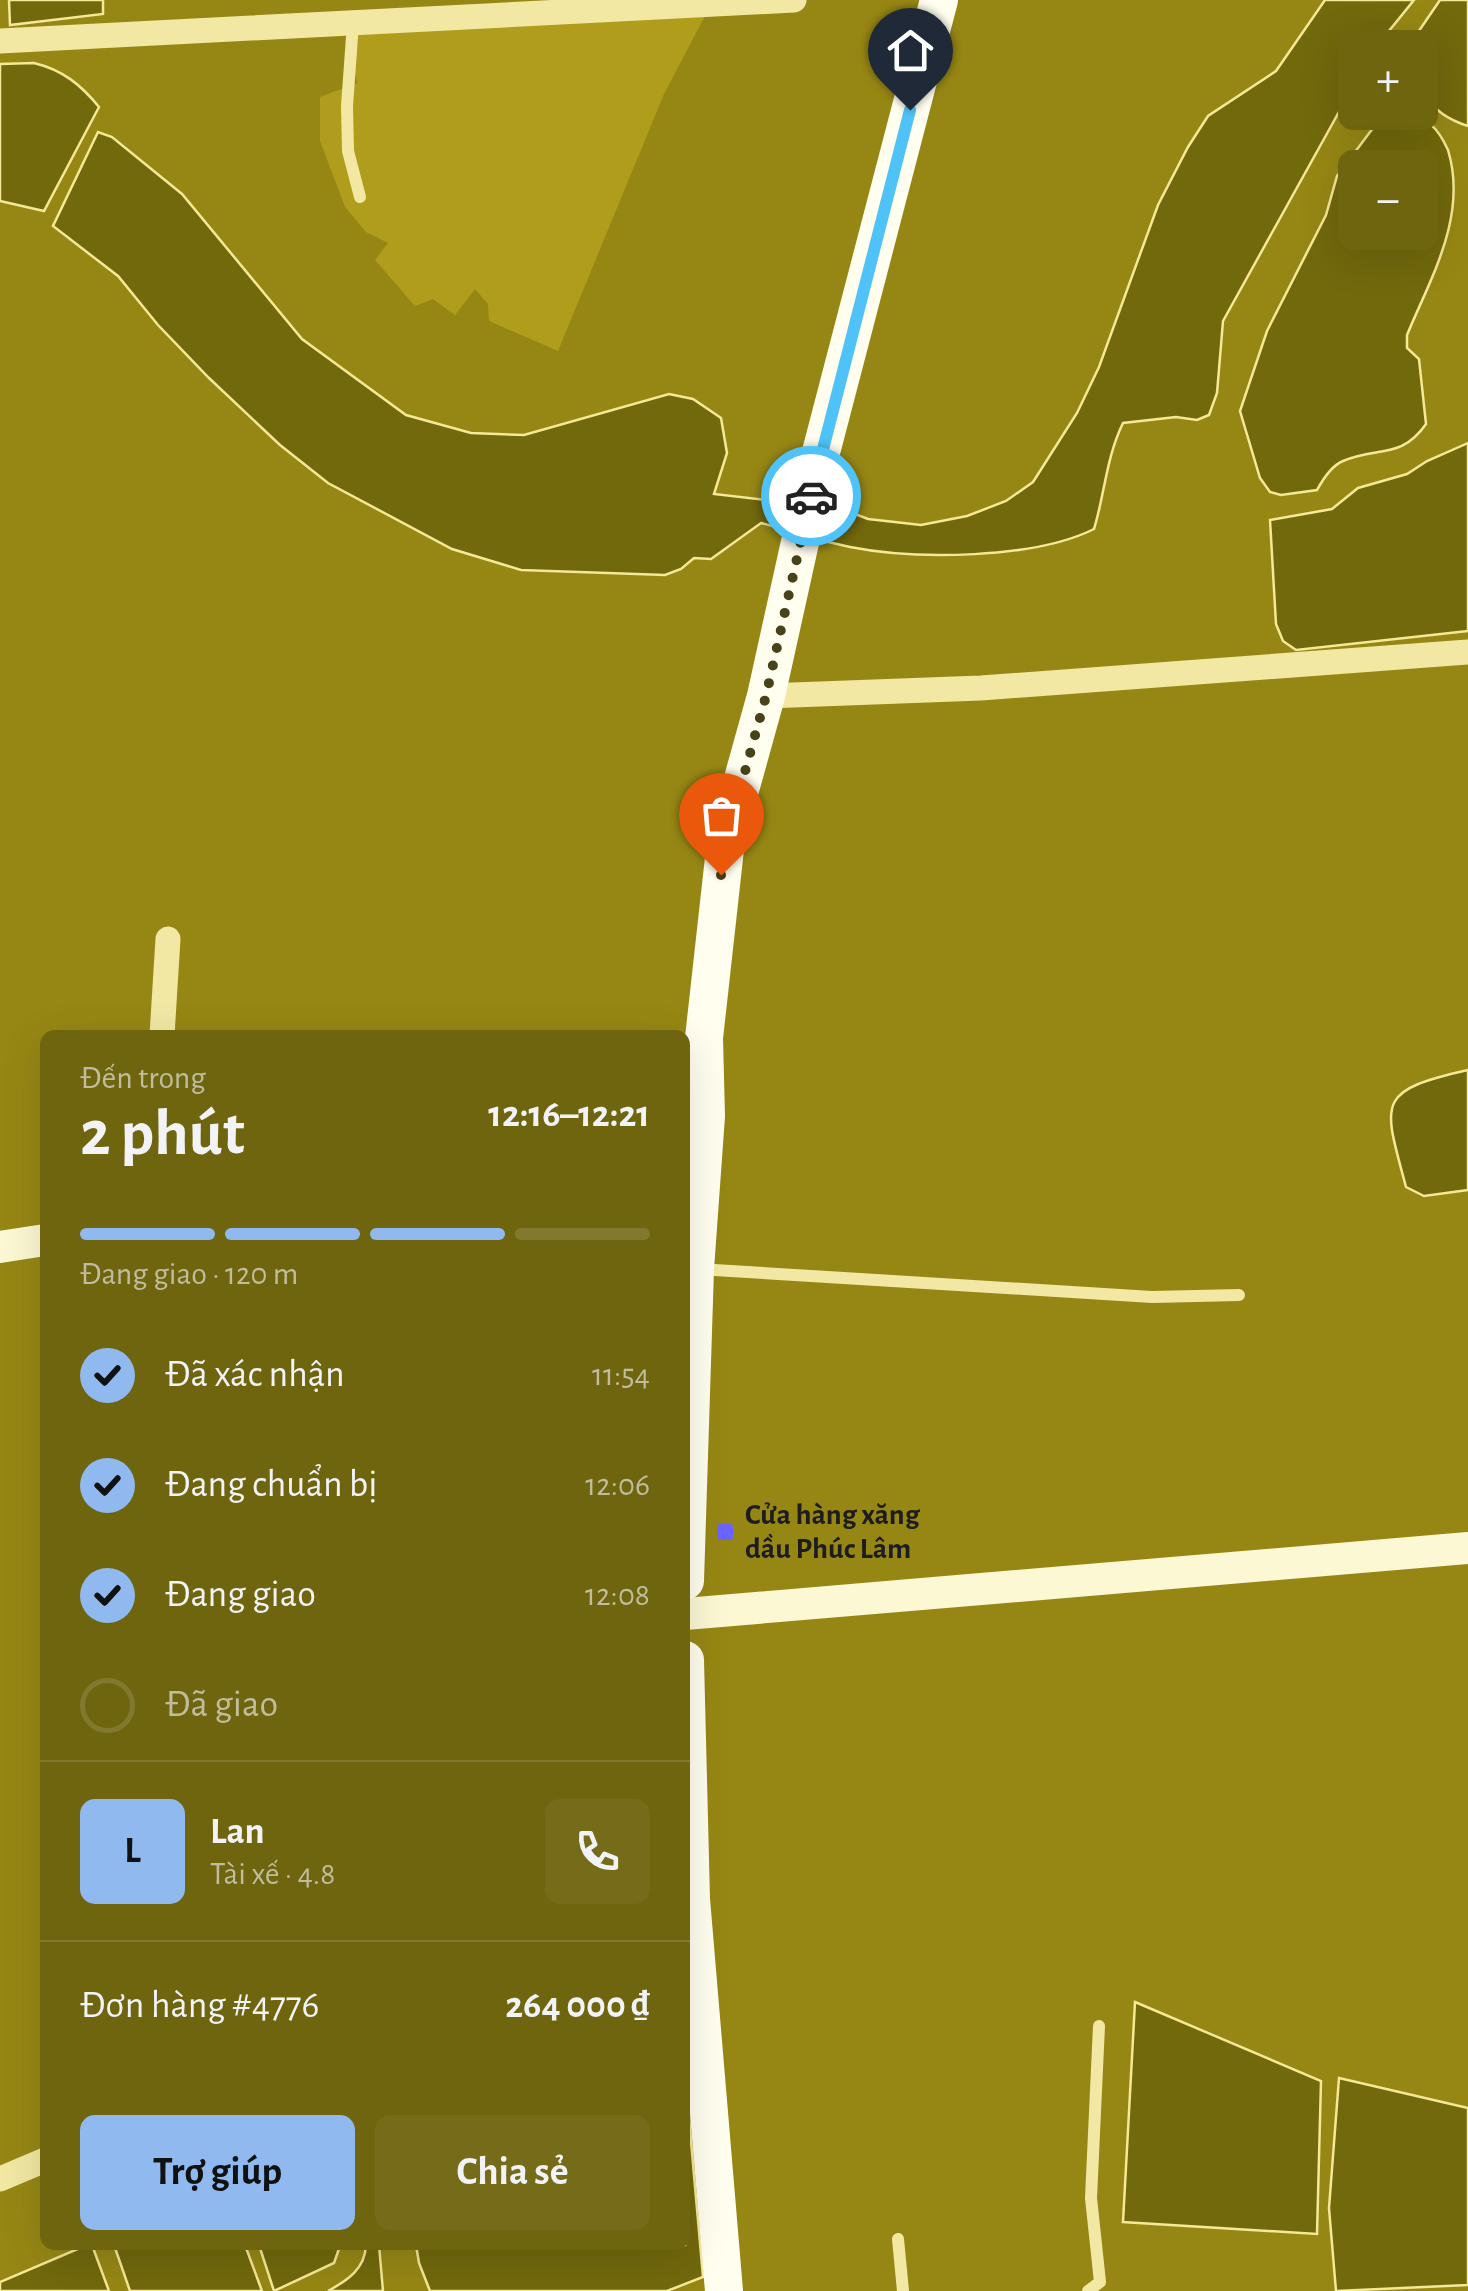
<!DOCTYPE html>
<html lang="vi">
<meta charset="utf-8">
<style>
:root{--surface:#70650f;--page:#756b18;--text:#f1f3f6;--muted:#c0bd9e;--line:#82792f;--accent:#90b9f0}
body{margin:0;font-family:"Alegreya Sans",sans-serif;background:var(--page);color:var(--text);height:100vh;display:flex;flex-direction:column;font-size:38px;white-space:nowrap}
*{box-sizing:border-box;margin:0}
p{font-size:32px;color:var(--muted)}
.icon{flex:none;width:55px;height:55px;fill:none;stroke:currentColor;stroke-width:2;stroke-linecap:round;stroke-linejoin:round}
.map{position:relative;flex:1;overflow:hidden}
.sheet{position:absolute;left:40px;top:1030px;width:650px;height:1220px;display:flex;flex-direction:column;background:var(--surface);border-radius:15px;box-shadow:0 10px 40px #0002}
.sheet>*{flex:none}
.fabs{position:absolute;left:1338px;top:30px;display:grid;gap:20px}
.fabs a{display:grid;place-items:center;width:100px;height:100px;border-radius:15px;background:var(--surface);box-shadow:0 10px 40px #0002;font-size:50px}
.pin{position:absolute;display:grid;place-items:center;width:85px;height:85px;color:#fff;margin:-102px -42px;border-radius:50% 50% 50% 0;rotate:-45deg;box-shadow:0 0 10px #0007}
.pin .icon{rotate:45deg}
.courier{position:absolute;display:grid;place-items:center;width:100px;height:100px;margin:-50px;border:8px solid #4fc3f7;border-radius:50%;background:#fff;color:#222;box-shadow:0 2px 12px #0007}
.headline em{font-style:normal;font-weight:700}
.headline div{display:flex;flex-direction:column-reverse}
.headline{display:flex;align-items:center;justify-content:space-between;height:170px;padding:0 40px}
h1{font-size:65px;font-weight:700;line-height:75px}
.bar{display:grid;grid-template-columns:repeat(4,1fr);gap:15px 10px;align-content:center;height:120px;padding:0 40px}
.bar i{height:12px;border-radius:8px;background:var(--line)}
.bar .active{background:var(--accent)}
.bar p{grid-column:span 4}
.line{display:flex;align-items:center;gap:25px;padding:0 40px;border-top:2px solid var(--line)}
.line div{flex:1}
.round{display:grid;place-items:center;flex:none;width:105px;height:105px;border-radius:15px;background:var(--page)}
ol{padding:0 40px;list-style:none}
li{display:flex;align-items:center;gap:30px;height:110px}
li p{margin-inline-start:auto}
li .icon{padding:10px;border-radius:50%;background:var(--accent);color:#111;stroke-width:4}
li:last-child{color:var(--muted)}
li i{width:55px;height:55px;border:5px solid var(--line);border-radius:50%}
.cta{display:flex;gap:20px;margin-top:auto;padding:20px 40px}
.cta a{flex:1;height:115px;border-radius:15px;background:var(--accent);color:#111;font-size:40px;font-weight:700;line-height:115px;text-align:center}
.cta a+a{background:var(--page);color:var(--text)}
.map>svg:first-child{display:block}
.green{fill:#b09d1c}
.water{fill:#72680c;stroke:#f5e896;stroke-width:2.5;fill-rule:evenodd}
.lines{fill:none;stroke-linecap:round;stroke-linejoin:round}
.lane{stroke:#f2e8a4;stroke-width:12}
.street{stroke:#f2e8a4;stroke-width:25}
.secondary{stroke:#fcf8d3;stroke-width:32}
.primary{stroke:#fffeef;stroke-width:38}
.done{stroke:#47421a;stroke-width:10;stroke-dasharray:0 18}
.route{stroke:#4fc3f7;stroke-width:12}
.poi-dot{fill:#6b65ff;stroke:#968714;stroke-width:4}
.labels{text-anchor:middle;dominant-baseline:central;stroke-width:8;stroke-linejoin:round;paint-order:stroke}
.poi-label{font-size:30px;font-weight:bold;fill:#1d1d1d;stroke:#968714;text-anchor:start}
</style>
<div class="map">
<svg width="1468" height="2291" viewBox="0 0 1468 2291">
<rect width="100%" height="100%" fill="#968714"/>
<polygon class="green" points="706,14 664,94 558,351 489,321 488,304 475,289 455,315 433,299 415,306 375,260 388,243 366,232 345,207 320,141 320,97 357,83 347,34"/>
<g class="water">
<polygon points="9,0 103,0 103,14 10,25"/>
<path d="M1325,0H1414L1376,47L1355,48V83L1223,321L1217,393L1209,415L1197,420L1176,417L1123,423C1106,458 1105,493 1094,529C1034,559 916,560 850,547C820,541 790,531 761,523L711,559L694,558L681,569L665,575L521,570L452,549L328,483L280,445L209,378L158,325L118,276L53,226L98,132L112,137L182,194L302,339L406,415L471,433L524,435L669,394L693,399L721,418L727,453L714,494L842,509L868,519L921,525L967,516L1006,501L1033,482L1077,413L1099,367L1158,205L1188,147L1208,116L1276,71Z"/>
<path d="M1440,0H1468V126C1424,112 1420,89 1420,48L1408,47Z"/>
<path d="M34,63C63,70 81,85 99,107L44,211L0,201V64Z"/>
<path d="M1403,114C1428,117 1438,128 1448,150C1468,216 1431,277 1407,335V348L1419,359L1426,424C1401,460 1377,446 1343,461C1331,466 1323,479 1317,490L1281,495L1270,492L1260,478L1240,411L1267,331L1326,215L1337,176L1376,124ZM1355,168H1420V232H1355Z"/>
<polygon points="1468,443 1468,631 1296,650 1283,641 1276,624 1270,520 1332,509 1358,488 1407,474 1427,461"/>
<path d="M1468,1070V1190L1424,1196L1406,1187C1383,1101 1375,1091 1468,1070Z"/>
<polygon points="1135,2002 1321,2081 1317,2234 1123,2222"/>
<polygon points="685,2074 703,2277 667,2291 430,2291 419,2263 416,2245 685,2245"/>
<polygon points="1339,2078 1468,2108 1468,2285 1336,2291 1329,2208"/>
<polygon points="87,2245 92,2245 109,2291 0,2291 0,2282"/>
<polygon points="114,2245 245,2245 262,2291 130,2291"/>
<polygon points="259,2245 340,2245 340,2246 334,2263 274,2291"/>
<path d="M366,2245H379L383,2291H328C348,2280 365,2269 366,2245Z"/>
</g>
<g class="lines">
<g class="lane">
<polyline points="353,23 347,106 348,151 360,197"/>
<polyline points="698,1269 1152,1297 1239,1295"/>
<polyline points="898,2239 903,2291"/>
<polyline points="1088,2291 1100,2282 1091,2198 1099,2026"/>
</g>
<g class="street">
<polyline points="0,41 794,0"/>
<polyline points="766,696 981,688 1468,652"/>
<polyline points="162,1035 168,939"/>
<polyline points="0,2179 45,2160"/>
</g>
<g class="secondary">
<polyline points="0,1247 45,1240"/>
<polyline points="685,1614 1468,1548"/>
</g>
<g class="primary">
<polyline points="685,1581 695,1269 706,1116 704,1038 726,840 766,696 814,479 939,0"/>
<polyline points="685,1660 691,1899 724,2291"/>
</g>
</g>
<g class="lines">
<polyline class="done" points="721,875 726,840 766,696 811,496"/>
<polyline class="route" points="811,496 910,110"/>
</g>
<rect class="poi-dot" x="715" y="1522" width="20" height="20" rx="5"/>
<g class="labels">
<g class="poi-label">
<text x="745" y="1515">Cửa hàng xăng<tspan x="745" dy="34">dầu Phúc Lâm</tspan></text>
</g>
</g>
</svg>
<div class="fabs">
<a>+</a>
<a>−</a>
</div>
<div class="pin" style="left:721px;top:875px;background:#ea580c"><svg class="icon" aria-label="bag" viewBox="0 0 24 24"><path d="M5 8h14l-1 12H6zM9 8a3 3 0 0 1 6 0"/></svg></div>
<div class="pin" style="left:910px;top:110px;background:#1f2937"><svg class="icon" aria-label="home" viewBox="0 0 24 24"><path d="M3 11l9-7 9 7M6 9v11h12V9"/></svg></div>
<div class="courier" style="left:811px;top:496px"><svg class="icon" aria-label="car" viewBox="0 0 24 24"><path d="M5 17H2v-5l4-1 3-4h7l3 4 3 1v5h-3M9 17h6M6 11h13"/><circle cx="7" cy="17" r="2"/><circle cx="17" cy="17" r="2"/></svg></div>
<section class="sheet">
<div class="headline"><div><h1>2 phút</h1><p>Đến trong</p></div><em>12:16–12:21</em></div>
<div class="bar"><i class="active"></i><i class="active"></i><i class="active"></i><i></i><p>Đang giao · 120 m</p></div>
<ol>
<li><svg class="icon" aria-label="check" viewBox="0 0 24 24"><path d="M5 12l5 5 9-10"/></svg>Đã xác nhận<p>11:54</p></li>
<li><svg class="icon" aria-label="check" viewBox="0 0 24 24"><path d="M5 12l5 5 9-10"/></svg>Đang chuẩn bị<p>12:06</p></li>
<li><svg class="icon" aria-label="check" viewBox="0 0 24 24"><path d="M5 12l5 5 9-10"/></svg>Đang giao<p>12:08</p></li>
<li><i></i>Đã giao</li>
</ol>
<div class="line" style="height:180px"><b class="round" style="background:var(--accent);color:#111">L</b><div><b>Lan</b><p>Tài xế · 4.8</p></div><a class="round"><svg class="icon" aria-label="phone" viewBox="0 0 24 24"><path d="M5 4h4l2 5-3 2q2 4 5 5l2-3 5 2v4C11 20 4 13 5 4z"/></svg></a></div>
<div class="line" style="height:130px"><div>Đơn hàng #4776</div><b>264 000 ₫</b></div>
<div class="cta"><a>Trợ giúp</a><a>Chia sẻ</a></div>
</section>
</div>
